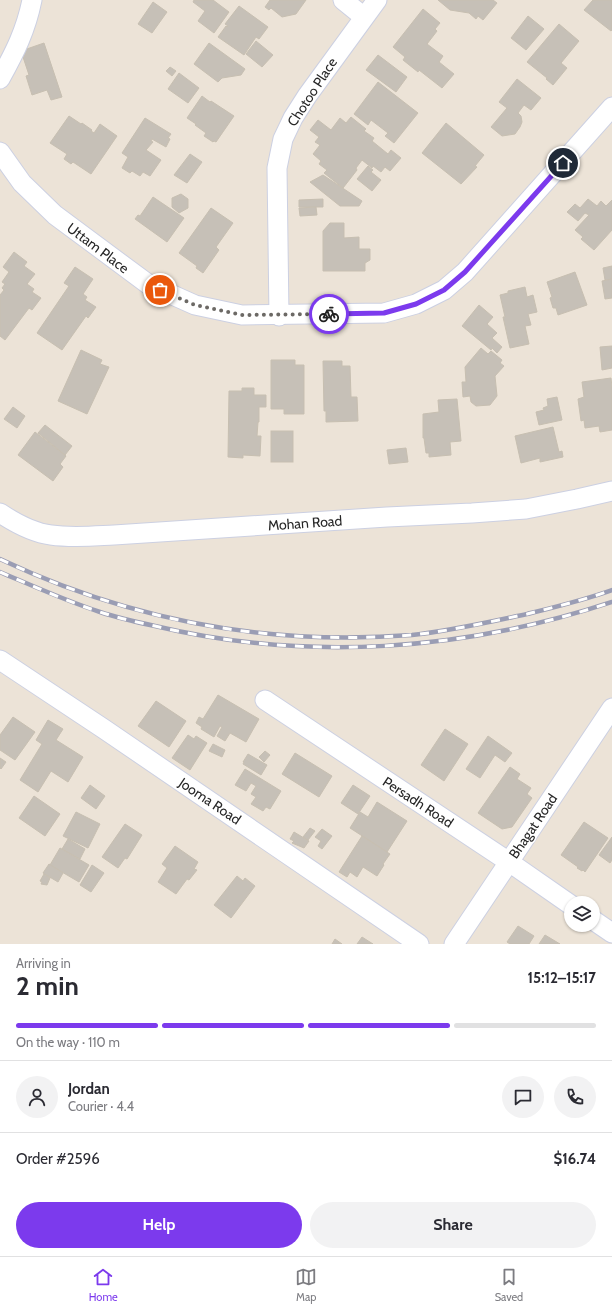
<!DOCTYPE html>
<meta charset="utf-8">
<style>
:root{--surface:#fff;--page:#f2f2f3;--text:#2b2b33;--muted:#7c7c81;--line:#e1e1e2;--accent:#7c3aed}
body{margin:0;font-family:Cabin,sans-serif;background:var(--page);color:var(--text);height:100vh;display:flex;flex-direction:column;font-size:15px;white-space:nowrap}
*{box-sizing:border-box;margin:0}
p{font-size:13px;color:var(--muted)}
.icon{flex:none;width:22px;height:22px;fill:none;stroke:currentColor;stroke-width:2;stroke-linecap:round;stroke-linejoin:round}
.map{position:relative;height:944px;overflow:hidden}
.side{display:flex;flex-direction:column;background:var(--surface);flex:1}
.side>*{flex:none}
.tools{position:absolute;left:564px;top:896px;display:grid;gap:8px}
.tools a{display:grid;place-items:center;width:36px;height:36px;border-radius:50%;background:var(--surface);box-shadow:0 1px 3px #0004;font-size:20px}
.pin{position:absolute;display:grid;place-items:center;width:34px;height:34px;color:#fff;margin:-17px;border:2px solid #fff;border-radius:50%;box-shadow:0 1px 4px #0007}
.courier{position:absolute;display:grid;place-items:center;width:40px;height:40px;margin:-20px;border:3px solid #7c3aed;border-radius:50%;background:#fff;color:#222;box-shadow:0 1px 5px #0007}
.head em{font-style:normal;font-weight:700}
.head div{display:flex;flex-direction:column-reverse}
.head{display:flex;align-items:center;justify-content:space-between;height:68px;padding:0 16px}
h1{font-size:26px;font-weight:700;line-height:30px}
.bar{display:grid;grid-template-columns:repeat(4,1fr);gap:6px 4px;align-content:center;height:48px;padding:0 16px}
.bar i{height:5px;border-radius:3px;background:var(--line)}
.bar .current{background:var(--accent)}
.bar p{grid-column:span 4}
.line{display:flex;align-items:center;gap:10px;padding:0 16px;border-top:1px solid var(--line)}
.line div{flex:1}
.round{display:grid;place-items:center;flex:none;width:42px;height:42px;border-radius:21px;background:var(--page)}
.cta{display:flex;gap:8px;margin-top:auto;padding:8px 16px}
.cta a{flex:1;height:46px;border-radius:24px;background:var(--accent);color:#fff;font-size:16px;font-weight:700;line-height:46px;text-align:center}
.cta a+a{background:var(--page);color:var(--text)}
.menu{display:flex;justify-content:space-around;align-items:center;height:56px;border-top:1px solid var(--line);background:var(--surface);font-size:11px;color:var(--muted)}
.menu a{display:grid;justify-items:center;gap:2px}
.menu .current{color:var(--accent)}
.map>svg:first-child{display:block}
.building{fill:#c6c0b7;stroke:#c7bfb1}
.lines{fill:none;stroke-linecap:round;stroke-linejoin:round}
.minor-casing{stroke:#ccd0e2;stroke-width:21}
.minor{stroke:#fff;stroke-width:19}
.rail-casing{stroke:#9a9db4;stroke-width:4.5}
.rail{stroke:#fff;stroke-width:3;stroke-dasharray:9;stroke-linecap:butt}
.done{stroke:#6c6965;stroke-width:4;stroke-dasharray:0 7.2}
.route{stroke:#7c3aed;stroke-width:5}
.labels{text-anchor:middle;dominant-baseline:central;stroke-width:3;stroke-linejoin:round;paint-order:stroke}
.street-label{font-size:14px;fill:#272727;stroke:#fff}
</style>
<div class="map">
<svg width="612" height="944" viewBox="0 0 612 944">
<rect width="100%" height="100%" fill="#ece3d7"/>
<g class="building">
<polygon points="194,0 213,0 229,12 214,33 198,21 205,11 193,2"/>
<polygon points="270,0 306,0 296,14 282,17 271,8 269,10 265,7"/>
<polygon points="438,0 493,0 497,3 483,20 478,16 476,19 469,13 450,10"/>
<polygon points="593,0 612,0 612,30 611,31 584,10"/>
<polygon points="153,2 167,12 152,33 138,24"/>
<polygon points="239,6 268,27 259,39 256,37 244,55 218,37 226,26 227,27 228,26 225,24"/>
<polygon points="423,9 440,23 435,29 437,31 427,44 443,56 439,62 454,74 442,88 419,70 418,72 403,60 405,57 393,47"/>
<polygon points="528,16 544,29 526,50 511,38"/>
<polygon points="559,24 579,41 561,63 567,68 553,85 546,79 547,78 527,62"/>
<polygon points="256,41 273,55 262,67 246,54"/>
<polygon points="44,43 62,97 51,100 47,90 32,95 26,76 29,75 21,51"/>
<polygon points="209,43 245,69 241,75 222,78 218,82 194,64"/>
<polygon points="378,55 407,77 396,92 366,70"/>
<polygon points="170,67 176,71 172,76 166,71"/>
<polygon points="179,73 199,88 188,103 168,89"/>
<polygon points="517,79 541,98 531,110 524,105 518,113 521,116 522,122 520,127 515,134 502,136 491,127 507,108 499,102"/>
<polygon points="378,82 418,113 394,143 385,136 388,133 371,120 368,125 354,114"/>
<polygon points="202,96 210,102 211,101 234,116 216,142 214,141 213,142 204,136 206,133 195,125 196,124 187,118"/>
<polygon points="69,116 81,124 82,123 92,130 91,131 94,133 100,124 117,136 91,174 73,162 71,164 64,159 67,154 50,143"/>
<polygon points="351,117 366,129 364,131 374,138 372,141 388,154 391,150 401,158 390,171 385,167 381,172 373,166 372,168 362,160 356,168 357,170 343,188 324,173 327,170 319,164 321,161 313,154 320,145 315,142 319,137 310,130 318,120 331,130 340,118 346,123"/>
<polygon points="145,118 171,134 168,138 170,139 166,147 152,139 151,141 153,142 146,150 161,160 150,176 143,172 140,176 132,171 130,173 122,168 128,157 122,153"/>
<polygon points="446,123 484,155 475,166 477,167 461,184 422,153"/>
<polygon points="190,154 202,162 187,183 174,175"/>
<polygon points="368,166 373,170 371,172 381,180 372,191 357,179"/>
<polygon points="323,175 362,201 359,206 340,206 310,182"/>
<polygon points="181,194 188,199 188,208 179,213 172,207 172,198"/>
<polygon points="153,197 184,218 167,242 135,219 138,215 140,216"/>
<polygon points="323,199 323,207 299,207 299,200"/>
<polygon points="588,199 597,206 601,201 606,206 612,200 612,230 594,250 581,239 583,237 575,230 589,215 585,213 578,221 567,212 575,204 580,208"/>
<polygon points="316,207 317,215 300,216 299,208"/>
<polygon points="211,208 233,223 216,247 219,250 203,273 196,268 197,266 179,253"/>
<polygon points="330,223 344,223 344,238 359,237 359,249 370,249 370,260 365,263 365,271 323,271 323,231"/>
<polygon points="14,252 27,262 24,266 35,274 27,284 34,289 32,292 41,298 32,310 29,308 5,340 0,336 0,295 4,290 2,288 5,284 2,282 9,272 3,267"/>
<polygon points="612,266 612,279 605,280 603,268"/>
<polygon points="75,267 93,279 83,294 87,297 85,300 96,307 88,318 86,316 62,350 37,333 69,286 64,283"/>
<polygon points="575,272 587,305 558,315 556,308 553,308 550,298 552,297 547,282"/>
<polygon points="612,279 612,298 605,299 602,281"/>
<polygon points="525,287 527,297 533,295 537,312 528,314 531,325 525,326 529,344 510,348 503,317 505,317 500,295 508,293 508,291"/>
<polygon points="479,305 493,317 487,324 497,333 492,338 502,347 497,353 492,348 491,350 462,326"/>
<polygon points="612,346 612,368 602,370 600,347"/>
<polygon points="481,348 488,354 491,351 502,360 500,363 504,366 495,376 497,396 490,405 476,406 471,402 470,396 463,397 462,382 466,382 465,367"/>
<polygon points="81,350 102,360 100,364 109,367 87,414 58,401"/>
<polygon points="271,360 295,360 295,365 304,365 304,414 284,414 284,409 271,409"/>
<polygon points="323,361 342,361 342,366 350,366 351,397 357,397 358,421 326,422 326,411 324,411"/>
<polygon points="611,378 612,387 612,430 600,432 599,426 585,428 584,420 581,421 578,399 584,397 582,382"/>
<polygon points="242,388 254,388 254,395 266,395 266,407 259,407 259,422 258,422 257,436 261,436 260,456 243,455 243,458 228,457 229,391 242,391"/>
<polygon points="557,397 562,420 539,425 536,412 544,410 543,408 548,406 547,399"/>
<polygon points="457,399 461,441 450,442 451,455 429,457 429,453 426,453 424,438 423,438 423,414 439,412 438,400"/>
<polygon points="13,407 25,416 17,428 4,419"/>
<polygon points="45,425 72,446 65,455 38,433"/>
<polygon points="553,427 559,452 562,451 563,457 540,462 540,458 521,463 515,436"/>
<rect x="271" y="431" width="22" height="31"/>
<polygon points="35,432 66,456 60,464 63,467 53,481 18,455"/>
<polygon points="406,448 408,462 389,464 387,450"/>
<polygon points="218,695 259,719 246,742 230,733 225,741 217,736 222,727 220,726 214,737 201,729 202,727 196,723 199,717 203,719"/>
<polygon points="156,701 186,721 169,747 138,726"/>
<polygon points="13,717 35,732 15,760 0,750 0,735"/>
<polygon points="48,720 63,729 56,740 83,757 68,782 51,771 38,792 20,780 42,744 36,740"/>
<polygon points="445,729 468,744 444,781 421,765"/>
<polygon points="188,735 194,739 196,736 207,743 190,770 172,758"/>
<polygon points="488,736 512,753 505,762 495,755 480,778 466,769"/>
<polygon points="213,744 225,750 222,757 209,751"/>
<polygon points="265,751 270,755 264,762 259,757"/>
<polygon points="295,753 332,776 319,797 282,774"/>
<polygon points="248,754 267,765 261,775 243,764 244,762 243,762"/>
<polygon points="0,758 6,762 1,769 0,768"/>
<polygon points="510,767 520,774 517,779 531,788 527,794 532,798 512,827 502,829 478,813"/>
<polygon points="245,769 281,791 270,809 266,807 263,811 251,804 256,797 251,794 256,786 251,783 246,791 235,785"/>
<polygon points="90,785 105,796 96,809 81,798"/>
<polygon points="353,785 370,796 358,814 341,803"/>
<polygon points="34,796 60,814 45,836 19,818"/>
<polygon points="377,802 407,821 387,852 350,828 360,812 368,817"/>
<polygon points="76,812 100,824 88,848 63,836"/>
<polygon points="584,822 608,838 585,872 583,870 582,871 577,868 578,867 561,855"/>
<polygon points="125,824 142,835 127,859 125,858 118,868 102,857"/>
<polygon points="310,828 315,831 308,840 303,837"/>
<polygon points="322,829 332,836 322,849 318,846 321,841 315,837"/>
<polygon points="294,832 309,841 304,848 292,843 294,841 290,839"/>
<polygon points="362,836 390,854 383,864 384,865 377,876 363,867 357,877 350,872 347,877 339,872"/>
<polygon points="612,837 612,860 610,863 599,855"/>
<polygon points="68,839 85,849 80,859 62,849"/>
<polygon points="175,846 198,862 194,869 197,870 189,880 187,879 176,894 158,882 167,868 162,864"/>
<polygon points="60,848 89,865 79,882 50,865"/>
<polygon points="49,864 63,873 58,882 43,873"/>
<polygon points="92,865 104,873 91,892 80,885"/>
<polygon points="44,874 50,878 47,885 41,884 42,882 40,881"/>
<polygon points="237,876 243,881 245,878 255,886 231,918 214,905"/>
<polygon points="518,926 534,936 529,944 510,944 507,942"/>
<polygon points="545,935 560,944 539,944"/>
<polygon points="362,937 373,944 357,944"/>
<polygon points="335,939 342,944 332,944"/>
</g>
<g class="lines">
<defs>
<g id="minor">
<polyline points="343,0 364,17"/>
<path d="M0,79C15,52 26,30 32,0"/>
<polyline points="0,152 22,183 55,215 148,284 195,305 242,315 384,313 416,304 444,290 465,272 612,107"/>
<polyline points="279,316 277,168 283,139 293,118 307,96 377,0"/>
<path d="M0,513C15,523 34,533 51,535C72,538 93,536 114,535L387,517L472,513L526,509L577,499L612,491"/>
<polyline points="0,660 104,729 419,944"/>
<polyline points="265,700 509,862 571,905"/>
<polyline points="593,920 612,933"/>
<polyline points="454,944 612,708"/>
</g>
</defs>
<use href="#minor" class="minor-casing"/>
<use href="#minor" class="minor"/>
<defs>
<g id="rail">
<path d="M0,559C131,621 267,646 412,635C450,631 489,622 527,614C555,607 584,600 612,590"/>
<path d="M0,572C33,586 66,601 100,612C118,618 136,622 155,626C307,662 464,651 612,602"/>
</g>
</defs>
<use href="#rail" class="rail-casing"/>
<use href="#rail" class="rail"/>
</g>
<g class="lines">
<polyline class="done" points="160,290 195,305 242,315 329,314"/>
<polyline class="route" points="329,314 384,313 416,304 444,290 465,272 563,163"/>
</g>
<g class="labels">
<g class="street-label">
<text transform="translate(312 92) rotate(-57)">Chotoo Place</text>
<text transform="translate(98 248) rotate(37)">Uttam Place</text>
<text transform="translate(305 523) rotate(-4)">Mohan Road</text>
<text transform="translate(210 801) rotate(34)">Jooma Road</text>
<text transform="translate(418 802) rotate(33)">Persadh Road</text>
<text transform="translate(533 826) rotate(-56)">Bhagat Road</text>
</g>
</g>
</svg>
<div class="tools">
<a><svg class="icon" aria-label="layers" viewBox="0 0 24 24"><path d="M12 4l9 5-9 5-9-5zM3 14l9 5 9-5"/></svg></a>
</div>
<div class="pin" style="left:160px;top:290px;background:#ea580c"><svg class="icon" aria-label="bag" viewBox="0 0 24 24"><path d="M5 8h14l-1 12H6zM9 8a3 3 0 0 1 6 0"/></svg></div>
<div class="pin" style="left:563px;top:163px;background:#1f2937"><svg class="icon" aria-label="home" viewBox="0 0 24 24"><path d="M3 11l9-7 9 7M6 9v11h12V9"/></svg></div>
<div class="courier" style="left:329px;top:314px"><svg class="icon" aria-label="bike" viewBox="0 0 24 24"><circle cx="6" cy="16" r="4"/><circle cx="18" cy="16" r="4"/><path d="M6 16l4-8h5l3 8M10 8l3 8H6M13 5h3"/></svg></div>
</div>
<section class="side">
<div class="head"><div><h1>2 min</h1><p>Arriving in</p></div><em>15:12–15:17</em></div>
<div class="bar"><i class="current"></i><i class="current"></i><i class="current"></i><i></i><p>On the way · 110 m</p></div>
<div class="line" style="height:72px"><a class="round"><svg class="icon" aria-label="person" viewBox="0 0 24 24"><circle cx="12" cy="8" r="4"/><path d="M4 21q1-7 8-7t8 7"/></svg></a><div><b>Jordan</b><p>Courier · 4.4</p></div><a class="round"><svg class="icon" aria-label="chat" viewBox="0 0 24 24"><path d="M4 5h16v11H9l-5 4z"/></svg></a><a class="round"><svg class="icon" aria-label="phone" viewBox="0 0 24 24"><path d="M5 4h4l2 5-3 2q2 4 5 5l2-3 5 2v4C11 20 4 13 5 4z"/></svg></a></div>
<div class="line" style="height:52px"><div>Order #2596</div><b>$16.74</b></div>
<div class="cta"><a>Help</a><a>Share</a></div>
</section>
<nav class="menu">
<a class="current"><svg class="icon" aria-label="home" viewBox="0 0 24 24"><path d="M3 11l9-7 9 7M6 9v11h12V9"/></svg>Home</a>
<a><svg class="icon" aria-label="map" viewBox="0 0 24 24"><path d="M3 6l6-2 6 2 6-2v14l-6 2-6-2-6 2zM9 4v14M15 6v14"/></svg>Map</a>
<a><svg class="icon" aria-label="saved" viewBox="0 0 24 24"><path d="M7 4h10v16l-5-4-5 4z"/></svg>Saved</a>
</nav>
